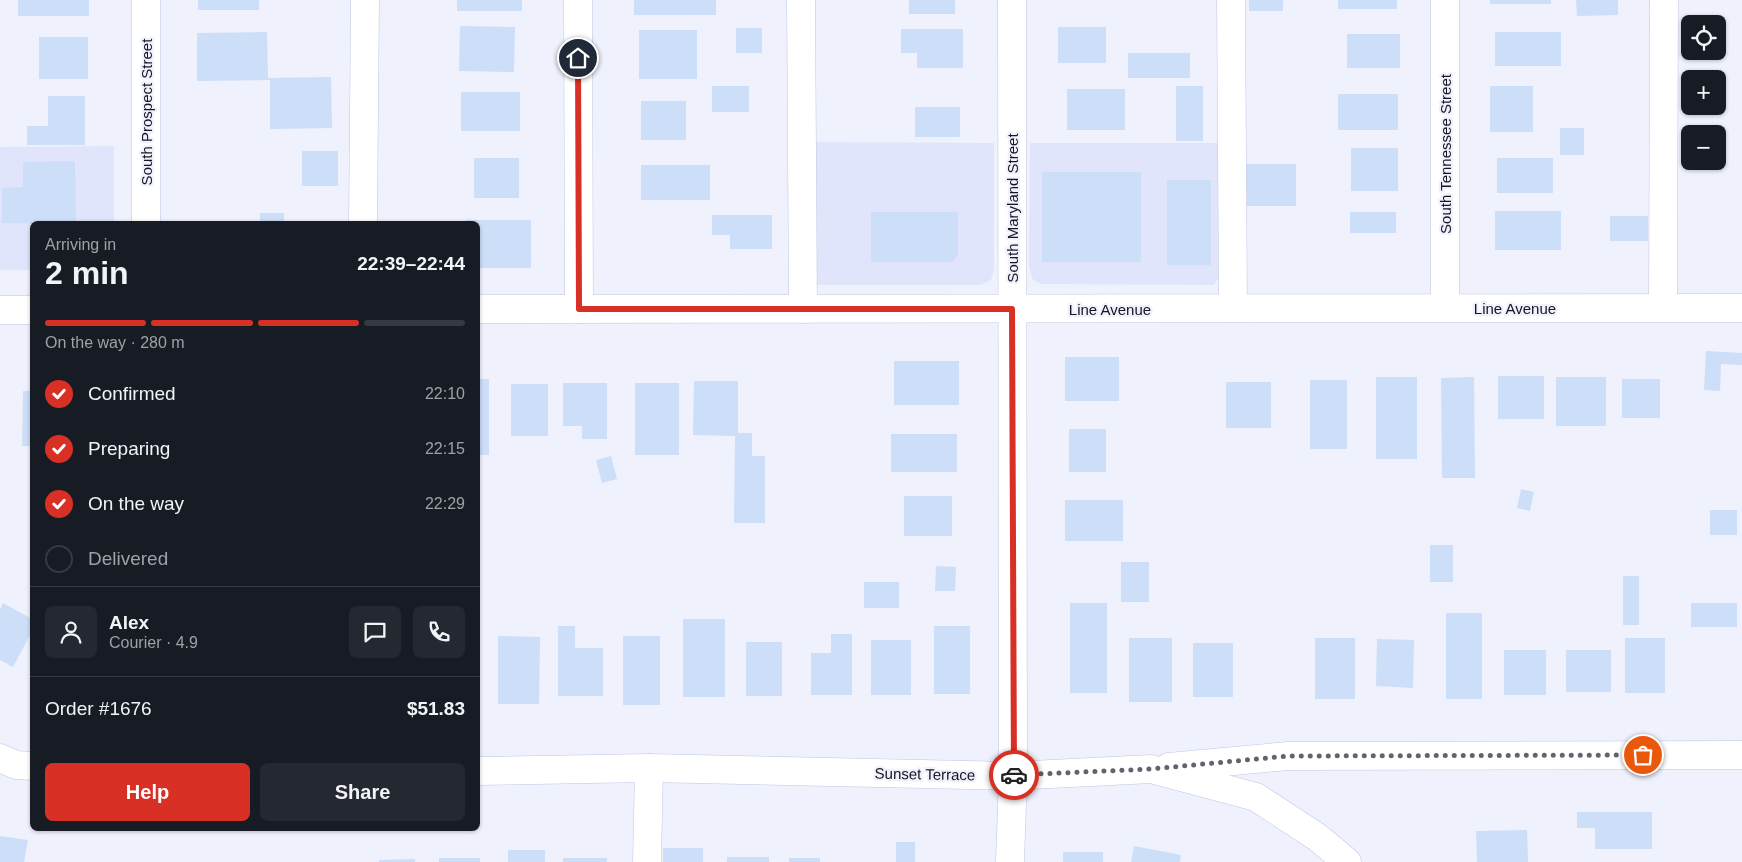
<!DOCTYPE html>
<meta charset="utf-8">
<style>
:root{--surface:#171b24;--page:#242831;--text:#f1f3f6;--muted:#9ea1a6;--line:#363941;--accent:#d93025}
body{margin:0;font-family:Helvetica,sans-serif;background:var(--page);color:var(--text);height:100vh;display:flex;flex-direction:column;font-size:19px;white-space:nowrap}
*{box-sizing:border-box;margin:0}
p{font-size:16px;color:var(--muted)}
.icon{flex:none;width:28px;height:28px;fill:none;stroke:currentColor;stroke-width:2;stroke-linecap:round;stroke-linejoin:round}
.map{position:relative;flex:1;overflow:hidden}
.details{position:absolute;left:30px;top:221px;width:450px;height:610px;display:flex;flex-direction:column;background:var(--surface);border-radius:8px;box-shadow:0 1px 4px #0004}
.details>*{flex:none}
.fabs{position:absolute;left:1681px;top:15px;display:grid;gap:10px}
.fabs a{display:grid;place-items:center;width:45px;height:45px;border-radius:8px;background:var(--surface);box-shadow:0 1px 4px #0004;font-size:25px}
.pin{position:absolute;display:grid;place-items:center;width:42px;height:42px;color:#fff;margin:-21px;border:2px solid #fff;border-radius:50%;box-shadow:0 1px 5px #0007}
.courier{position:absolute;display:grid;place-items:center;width:50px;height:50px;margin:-25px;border:4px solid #d93025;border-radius:50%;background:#fff;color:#222;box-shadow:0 1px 6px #0007}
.summary em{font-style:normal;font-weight:700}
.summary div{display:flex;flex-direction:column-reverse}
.summary{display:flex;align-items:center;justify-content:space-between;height:85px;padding:0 15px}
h1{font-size:32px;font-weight:700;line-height:38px}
.bar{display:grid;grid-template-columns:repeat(4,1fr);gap:8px 5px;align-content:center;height:60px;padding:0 15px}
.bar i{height:6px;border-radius:4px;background:var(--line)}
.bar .selected{background:var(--accent)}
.bar p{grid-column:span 4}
.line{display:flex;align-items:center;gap:12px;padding:0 15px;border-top:1px solid var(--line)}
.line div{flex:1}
.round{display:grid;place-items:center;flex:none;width:52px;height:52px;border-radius:8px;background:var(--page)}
ol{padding:0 15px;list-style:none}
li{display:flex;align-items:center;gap:15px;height:55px}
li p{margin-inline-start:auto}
li .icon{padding:5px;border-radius:50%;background:var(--accent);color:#fff;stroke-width:4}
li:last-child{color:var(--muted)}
li i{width:28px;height:28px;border:2px solid var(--line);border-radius:50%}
.cta{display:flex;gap:10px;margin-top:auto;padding:10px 15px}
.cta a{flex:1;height:58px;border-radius:8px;background:var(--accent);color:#fff;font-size:20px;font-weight:700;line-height:58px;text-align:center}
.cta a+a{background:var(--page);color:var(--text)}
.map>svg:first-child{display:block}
.built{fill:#e1e5fb}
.building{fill:#ccdef8}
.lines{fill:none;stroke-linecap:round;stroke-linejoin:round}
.minor-casing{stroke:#c1c6e3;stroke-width:29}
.major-casing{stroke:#c1c6e3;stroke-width:29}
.minor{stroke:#fff;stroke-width:28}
.major{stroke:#fff;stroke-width:28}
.done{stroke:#61636d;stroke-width:5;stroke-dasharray:0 9}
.route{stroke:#d93025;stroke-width:6}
.labels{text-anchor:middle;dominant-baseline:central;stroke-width:4.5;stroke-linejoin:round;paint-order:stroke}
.street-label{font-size:15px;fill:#151620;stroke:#eff1fd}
</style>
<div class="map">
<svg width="1742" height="862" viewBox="0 0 1742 862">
<rect width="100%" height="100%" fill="#eff1fd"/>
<g class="built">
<polygon points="810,142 994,143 994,269 991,280 980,285 809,285"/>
<polygon points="1030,143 1218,143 1219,278 1213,285 1041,284 1033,280 1029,267"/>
<polygon points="114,146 114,224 32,224 32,270 0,270 0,147"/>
</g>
<g class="building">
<rect x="18" y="0" width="71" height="16"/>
<rect x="198" y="0" width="61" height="10"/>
<rect x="457" y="0" width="65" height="11"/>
<rect x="634" y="0" width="82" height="15"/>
<rect x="909" y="0" width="46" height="14"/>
<rect x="1249" y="0" width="34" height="11"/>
<rect x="1338" y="0" width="59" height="9"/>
<rect x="1490" y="0" width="61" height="4"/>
<polygon points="1576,0 1618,0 1618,15 1577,16"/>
<polygon points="460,26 515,27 514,72 459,71"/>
<rect x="1058" y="27" width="48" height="36"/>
<rect x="736" y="28" width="26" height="25"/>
<polygon points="901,29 963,29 963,68 917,68 917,53 901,53"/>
<rect x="639" y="30" width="58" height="49"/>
<polygon points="267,32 268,78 331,77 332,128 270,129 270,80 197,81 197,33"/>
<rect x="1495" y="32" width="66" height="34"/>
<rect x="1347" y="34" width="53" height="34"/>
<rect x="39" y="37" width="49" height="42"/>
<rect x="1128" y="53" width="62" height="25"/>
<rect x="712" y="86" width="37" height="26"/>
<rect x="1176" y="86" width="27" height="55"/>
<rect x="1490" y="86" width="43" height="46"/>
<rect x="1067" y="89" width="58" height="41"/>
<rect x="461" y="92" width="59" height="39"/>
<rect x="1338" y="94" width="60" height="36"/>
<polygon points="48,96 85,96 85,145 27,145 27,126 48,126"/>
<rect x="641" y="101" width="45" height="39"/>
<rect x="915" y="107" width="45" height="30"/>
<rect x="1560" y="128" width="24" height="27"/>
<rect x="1351" y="148" width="47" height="43"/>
<rect x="302" y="151" width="36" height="35"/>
<rect x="474" y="158" width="45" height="40"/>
<rect x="1497" y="158" width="56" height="35"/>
<polygon points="75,161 76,224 2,223 2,188 23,187 23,162"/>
<rect x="1246" y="164" width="50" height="42"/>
<rect x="641" y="165" width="69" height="35"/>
<rect x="1042" y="172" width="99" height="90"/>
<rect x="1167" y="180" width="44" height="85"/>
<rect x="1495" y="211" width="66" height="39"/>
<polygon points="871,212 958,212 958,255 952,262 871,262"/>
<rect x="1350" y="212" width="46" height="21"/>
<rect x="260" y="213" width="24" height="11"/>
<polygon points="712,215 772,215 772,249 730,249 730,235 712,235"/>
<rect x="1610" y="216" width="38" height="25"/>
<polygon points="466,220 531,220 531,268 478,268 478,224 466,224"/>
<rect x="306" y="221" width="33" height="3"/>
<rect x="378" y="221" width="54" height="3"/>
<polygon points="1706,351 1742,353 1742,365 1721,364 1720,391 1704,390"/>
<rect x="1065" y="357" width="54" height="44"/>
<rect x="894" y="361" width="65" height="44"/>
<rect x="1498" y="376" width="46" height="43"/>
<rect x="1376" y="377" width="41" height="82"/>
<polygon points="1474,377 1475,478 1442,478 1441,378"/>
<rect x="1556" y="377" width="50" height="49"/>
<rect x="478" y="379" width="11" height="76"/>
<rect x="1622" y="379" width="38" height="39"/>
<rect x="1310" y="380" width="37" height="69"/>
<polygon points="694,381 738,381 738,433 752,433 752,456 765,456 765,523 734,523 735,436 693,435"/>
<rect x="1226" y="382" width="45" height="46"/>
<polygon points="563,383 607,383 607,439 582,439 582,426 563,426"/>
<rect x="635" y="383" width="44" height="72"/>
<rect x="511" y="384" width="37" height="52"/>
<polygon points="23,391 32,391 32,446 22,446"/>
<rect x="1069" y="429" width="37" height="43"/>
<rect x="891" y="434" width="66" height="38"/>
<polygon points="611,456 617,479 602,483 596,460"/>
<polygon points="1521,489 1534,492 1530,511 1517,508"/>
<rect x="904" y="496" width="48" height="40"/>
<rect x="1065" y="500" width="58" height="41"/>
<rect x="1710" y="510" width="27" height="25"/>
<rect x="1430" y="545" width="23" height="37"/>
<rect x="1121" y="562" width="28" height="40"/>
<polygon points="936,566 956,567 955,591 935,591"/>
<rect x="1623" y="576" width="16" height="49"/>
<rect x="864" y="582" width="35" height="26"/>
<polygon points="3,603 32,619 32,631 13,667 0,660 0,609"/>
<rect x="1070" y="603" width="37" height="90"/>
<rect x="1691" y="603" width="46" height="24"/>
<rect x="1446" y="613" width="36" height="86"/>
<rect x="683" y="619" width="42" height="78"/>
<polygon points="558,626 575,626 575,648 603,648 603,696 558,696"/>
<rect x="934" y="626" width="36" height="68"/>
<polygon points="831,634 852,634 852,695 811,695 811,653 831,653"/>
<polygon points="498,636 540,637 539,704 498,704"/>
<rect x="623" y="636" width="37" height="69"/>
<rect x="1129" y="638" width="43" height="64"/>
<rect x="1315" y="638" width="40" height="61"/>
<rect x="1625" y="638" width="40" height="55"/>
<polygon points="1377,639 1414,640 1413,688 1376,686"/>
<rect x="871" y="640" width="40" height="55"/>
<rect x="746" y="642" width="36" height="54"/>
<rect x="1193" y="643" width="40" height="54"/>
<rect x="1504" y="650" width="42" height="45"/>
<rect x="1566" y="650" width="45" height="42"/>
<polygon points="1577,812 1652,812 1652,849 1595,849 1595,828 1577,828"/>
<polygon points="1527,830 1528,862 1477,862 1476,831"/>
<polygon points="0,836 28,840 24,862 0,862"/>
<rect x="896" y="842" width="19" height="20"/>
<polygon points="1134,846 1181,855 1180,862 1131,862"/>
<rect x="663" y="848" width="40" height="14"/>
<rect x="508" y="850" width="37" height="12"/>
<rect x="1063" y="852" width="40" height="10"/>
<rect x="727" y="857" width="42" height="5"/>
<rect x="439" y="858" width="41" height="4"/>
<rect x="563" y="858" width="44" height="4"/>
<rect x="789" y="858" width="31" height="4"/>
<polygon points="415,859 415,862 379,862 379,860"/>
</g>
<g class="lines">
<defs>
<g id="minor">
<polyline points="146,0 146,224"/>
<polyline points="578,0 579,309"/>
<polyline points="801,0 803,309"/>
<polyline points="1231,0 1233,308"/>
<polyline points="1445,0 1445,308"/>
<polyline points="363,224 365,0"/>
<polyline points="1663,308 1664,0"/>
<polyline points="0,758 16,765 32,766"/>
<polyline points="1169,767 1288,756 1742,755"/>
<polyline points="478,771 649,768 1013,776 1151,769 1256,797 1317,837 1347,862"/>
<polyline points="647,862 649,768"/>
<polyline points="1010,862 1013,776 1012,0"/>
</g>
<g id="major">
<polyline points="478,309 1742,308"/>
<polyline points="0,310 32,310"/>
</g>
</defs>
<use href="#minor" class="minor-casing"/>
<use href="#major" class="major-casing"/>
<use href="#minor" class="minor"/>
<use href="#major" class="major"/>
</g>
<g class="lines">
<polyline class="done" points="1014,775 1151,769 1288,756 1643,755"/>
<polyline class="route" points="578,58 579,309 1012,309 1014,775"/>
</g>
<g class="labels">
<g class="street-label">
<text transform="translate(146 112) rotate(-90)">South Prospect Street</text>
<text transform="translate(1445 154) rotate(-90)">South Tennessee Street</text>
<text transform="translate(1012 208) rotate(-90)">South Maryland Street</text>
<text x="1515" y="308">Line Avenue</text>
<text x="1110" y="309">Line Avenue</text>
<text transform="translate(925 774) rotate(1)">Sunset Terrace</text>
</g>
</g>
</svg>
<div class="fabs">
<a><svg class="icon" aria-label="locate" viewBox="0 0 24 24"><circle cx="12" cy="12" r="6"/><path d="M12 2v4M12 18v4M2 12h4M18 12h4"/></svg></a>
<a>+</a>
<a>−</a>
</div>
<div class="pin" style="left:1643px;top:755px;background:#ea580c"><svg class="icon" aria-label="bag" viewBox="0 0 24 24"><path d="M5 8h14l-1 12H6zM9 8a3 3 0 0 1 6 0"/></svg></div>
<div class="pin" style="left:578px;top:58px;background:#1f2937"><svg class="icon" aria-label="home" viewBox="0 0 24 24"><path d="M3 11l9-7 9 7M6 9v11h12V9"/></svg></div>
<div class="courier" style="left:1014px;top:775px"><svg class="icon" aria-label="car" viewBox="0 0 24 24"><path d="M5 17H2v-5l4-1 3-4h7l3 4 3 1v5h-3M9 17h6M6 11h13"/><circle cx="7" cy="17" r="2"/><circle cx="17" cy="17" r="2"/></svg></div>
<section class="details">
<div class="summary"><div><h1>2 min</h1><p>Arriving in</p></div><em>22:39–22:44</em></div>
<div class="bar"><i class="selected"></i><i class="selected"></i><i class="selected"></i><i></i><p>On the way · 280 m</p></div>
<ol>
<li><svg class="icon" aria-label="check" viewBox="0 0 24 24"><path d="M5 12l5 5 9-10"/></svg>Confirmed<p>22:10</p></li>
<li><svg class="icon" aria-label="check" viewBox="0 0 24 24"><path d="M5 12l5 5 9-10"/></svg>Preparing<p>22:15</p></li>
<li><svg class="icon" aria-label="check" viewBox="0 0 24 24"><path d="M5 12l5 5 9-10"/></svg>On the way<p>22:29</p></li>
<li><i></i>Delivered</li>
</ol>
<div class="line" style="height:90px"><a class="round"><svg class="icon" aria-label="person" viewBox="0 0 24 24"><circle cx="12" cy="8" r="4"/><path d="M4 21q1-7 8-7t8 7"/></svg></a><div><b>Alex</b><p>Courier · 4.9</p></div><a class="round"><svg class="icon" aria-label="chat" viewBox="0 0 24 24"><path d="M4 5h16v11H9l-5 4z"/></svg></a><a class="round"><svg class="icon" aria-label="phone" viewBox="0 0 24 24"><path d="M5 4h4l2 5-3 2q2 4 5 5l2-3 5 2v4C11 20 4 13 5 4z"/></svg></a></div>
<div class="line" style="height:65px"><div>Order #1676</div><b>$51.83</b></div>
<div class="cta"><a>Help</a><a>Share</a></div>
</section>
</div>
